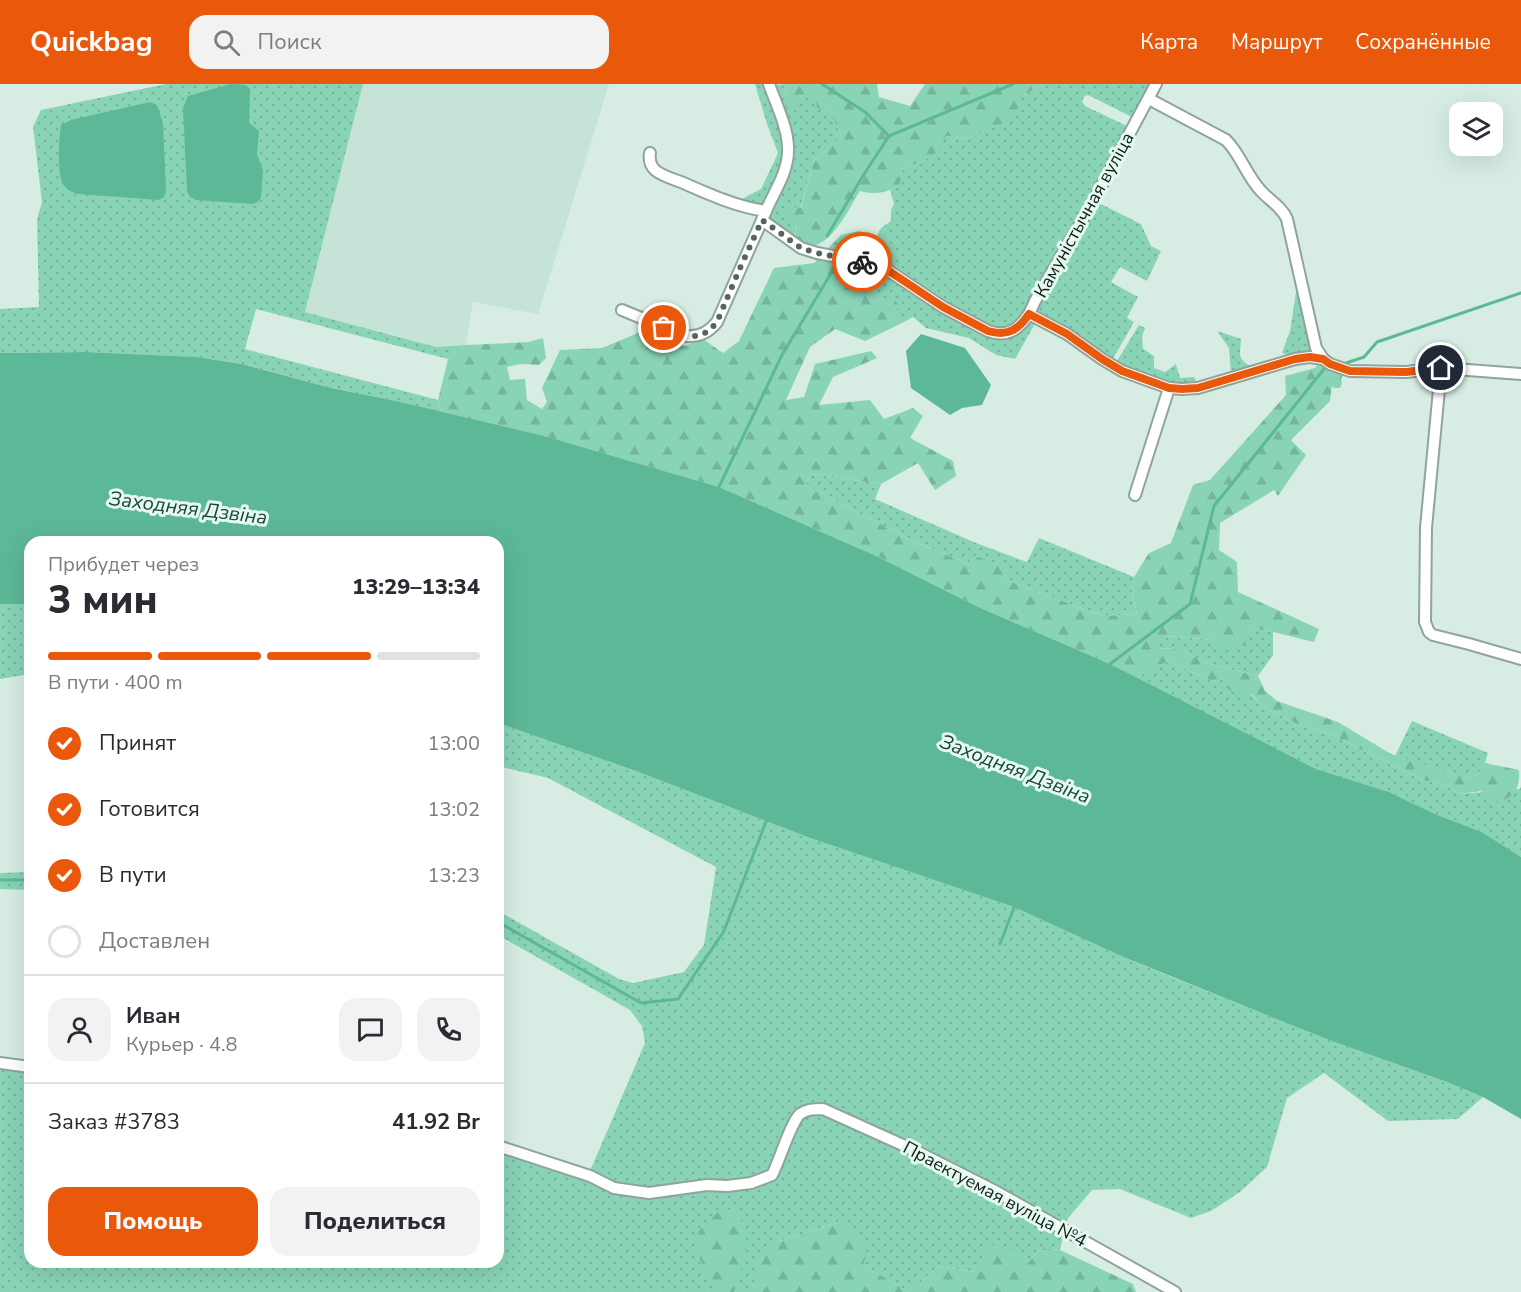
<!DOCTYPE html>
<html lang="ru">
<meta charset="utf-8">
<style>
:root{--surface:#fff;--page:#f2f2f3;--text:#2b2b33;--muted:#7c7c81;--line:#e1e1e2;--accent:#ea580c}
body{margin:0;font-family:"Nunito Sans",sans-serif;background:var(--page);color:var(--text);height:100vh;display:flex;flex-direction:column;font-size:22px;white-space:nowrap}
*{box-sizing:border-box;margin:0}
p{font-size:20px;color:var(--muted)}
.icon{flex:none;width:33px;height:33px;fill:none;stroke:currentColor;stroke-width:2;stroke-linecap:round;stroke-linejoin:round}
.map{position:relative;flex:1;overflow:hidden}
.sheet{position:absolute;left:24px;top:452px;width:480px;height:732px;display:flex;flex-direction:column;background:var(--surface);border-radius:18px;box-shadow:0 6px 24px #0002}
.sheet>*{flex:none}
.fabs{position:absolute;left:1449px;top:18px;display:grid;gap:12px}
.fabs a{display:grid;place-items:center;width:54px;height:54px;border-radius:12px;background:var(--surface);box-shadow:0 6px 24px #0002;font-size:30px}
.pin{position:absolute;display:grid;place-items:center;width:51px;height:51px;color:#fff;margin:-26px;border:3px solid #fff;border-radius:50%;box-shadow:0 2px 6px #0007}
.courier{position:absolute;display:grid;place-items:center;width:60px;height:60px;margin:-30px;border:4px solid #ea580c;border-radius:50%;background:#fff;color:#222;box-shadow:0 2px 8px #0007}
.head em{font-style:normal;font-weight:800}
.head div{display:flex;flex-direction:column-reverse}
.head{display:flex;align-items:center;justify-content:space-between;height:102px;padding:0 24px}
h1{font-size:39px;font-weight:800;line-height:45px}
.bar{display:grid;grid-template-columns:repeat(4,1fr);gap:9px 6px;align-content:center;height:72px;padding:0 24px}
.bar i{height:8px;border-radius:4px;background:var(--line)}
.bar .selected{background:var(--accent)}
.bar p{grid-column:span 4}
.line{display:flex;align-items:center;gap:15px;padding:0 24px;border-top:2px solid var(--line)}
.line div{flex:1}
.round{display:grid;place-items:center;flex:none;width:63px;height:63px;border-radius:18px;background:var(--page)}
ol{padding:0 24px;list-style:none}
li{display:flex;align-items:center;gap:18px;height:66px}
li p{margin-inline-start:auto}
li .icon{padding:6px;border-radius:50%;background:var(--accent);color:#fff;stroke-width:4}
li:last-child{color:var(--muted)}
li i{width:33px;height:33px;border:3px solid var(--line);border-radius:50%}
.cta{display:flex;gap:12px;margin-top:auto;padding:12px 24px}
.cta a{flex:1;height:69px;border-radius:18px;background:var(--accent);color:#fff;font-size:24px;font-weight:800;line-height:69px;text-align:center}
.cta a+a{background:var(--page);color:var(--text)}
header{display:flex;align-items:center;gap:36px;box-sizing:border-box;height:84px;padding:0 30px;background:var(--accent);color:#fff}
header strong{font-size:28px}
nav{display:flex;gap:33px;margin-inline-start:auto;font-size:21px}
.search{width:420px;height:54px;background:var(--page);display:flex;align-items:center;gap:15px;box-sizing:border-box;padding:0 21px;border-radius:18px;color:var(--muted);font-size:22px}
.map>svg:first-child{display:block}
.built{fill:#c5e3d6}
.grass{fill:url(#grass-dots)}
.forest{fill:url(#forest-firs)}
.water{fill:#5db897}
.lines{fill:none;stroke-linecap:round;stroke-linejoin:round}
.stream{stroke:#5db897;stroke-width:3}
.minor-casing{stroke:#90a49b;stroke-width:14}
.minor{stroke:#fff;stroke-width:10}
.done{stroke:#58645f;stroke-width:6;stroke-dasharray:0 10.8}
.route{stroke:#ea580c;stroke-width:8}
.labels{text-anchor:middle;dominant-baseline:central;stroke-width:6;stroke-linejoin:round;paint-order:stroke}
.street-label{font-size:18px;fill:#141b18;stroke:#e4faf0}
.water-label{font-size:20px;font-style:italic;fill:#1e4638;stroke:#e4faf0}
</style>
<header>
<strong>Quickbag</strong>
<div class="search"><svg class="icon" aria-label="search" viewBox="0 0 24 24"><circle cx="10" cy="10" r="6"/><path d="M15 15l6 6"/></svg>Поиск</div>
<nav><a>Карта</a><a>Маршрут</a><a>Сохранённые</a></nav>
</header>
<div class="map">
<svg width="1521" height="1208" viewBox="0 0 1521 1208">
<defs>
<pattern id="grass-dots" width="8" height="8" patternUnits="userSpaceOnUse" patternTransform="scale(1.5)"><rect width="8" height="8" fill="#89d4b6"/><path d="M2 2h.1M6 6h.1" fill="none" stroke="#75b59c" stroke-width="1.8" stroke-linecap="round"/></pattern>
<pattern id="forest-firs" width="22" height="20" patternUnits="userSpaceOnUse" patternTransform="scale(1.5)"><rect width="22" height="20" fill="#89d4b6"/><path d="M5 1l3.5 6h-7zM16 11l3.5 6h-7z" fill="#75b59c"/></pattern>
</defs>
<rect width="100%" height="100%" fill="#d7ede3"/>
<polygon class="built" points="363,0 609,0 538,230 473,218 466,261 436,263 305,228"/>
<g class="grass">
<polygon points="166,0 363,0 305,228 436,263 466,261 448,275 256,225 245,265 438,316 442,329 396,317 331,304 243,280 197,273 87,268 0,269 0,225 39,223 37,135 42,118 33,43 41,26"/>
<polygon points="755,0 767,0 782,44 784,80 766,117 760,121 744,120 740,116 761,105 778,69 767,40"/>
<polygon points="772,0 777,1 784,0 787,3 784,18 811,11 828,23 842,53 814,76 796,140 794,152 797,157 770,137 768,133 788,81"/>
<polygon points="1043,0 1151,0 1137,29 1132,33 1088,11 1085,12 1082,17 1085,22 1127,42 1119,62 1027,228 1012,244 996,247 945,220 885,181 887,168 877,152 881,144 891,137 891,126 894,120 890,106 899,102 900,88 911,81 923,78 946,52 967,55 977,50 1024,11"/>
<polygon points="1097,118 1141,140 1151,162 1161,167 1147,197 1120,183 1111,198 1138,213 1127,234 1134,238 1114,273 1109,274 1039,231 1036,223"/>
<polygon points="885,188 987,250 1031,236 1036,238 1015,275 996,271 969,254 926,244 913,233 902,239 891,234 873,213 874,195"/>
<polygon points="1297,202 1321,276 1297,280 1294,277 1290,276 1289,271 1282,269 1290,247"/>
<polygon points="1139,241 1145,244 1142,253 1143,265 1154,272 1154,284 1165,288 1176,280 1180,294 1194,293 1198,301 1166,301 1118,280 1117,277"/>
<path d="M1217,247L1241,255C1240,273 1237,274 1253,284L1231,290L1229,264Z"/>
<polygon points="811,390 881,400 875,415 976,459 1027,478 1039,454 1134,493 1132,508 1137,530 1103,532 1006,496 1005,483 968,479 917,459 806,401"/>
<polygon points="24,519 30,520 30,590 0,595 0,520"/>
<polygon points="1251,544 1273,548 1273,571 1258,592 1213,581 1176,565 1156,564 1164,552 1213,556"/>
<polygon points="1169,578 1214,598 1224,594 1251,610 1262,622 1299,641 1330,650 1422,696 1446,701 1459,710 1520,705 1521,702 1521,773 1482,748 1435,730 1389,708 1316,685 1136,594 1154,582"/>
<polygon points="1412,637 1488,669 1485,679 1477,691 1465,694 1395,672"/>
<polygon points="498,639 636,687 810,754 1014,823 1121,872 1169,892 1329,956 1447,998 1483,1013 1458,1035 1388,1037 1324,989 1287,1014 1267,1083 1240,1108 1211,1127 1191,1134 1120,1105 1092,1106 1068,1134 1060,1166 1041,1164 1026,1181 976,1188 939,1182 909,1208 863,1181 844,1137 779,1157 757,1175 753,1208 0,1208 0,974 30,977 30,1178 498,1178 498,1059 590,1087 645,959 642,942 630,926 498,851 498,827 619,895 633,899 684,888 704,861 716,783 548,694 498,682"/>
<polygon points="30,788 30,806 0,805 0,789"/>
</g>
<g class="forest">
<path d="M784,0H877L879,13L910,22L925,0H1043L1024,11L1013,35L977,50L967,55L946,52L937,68L923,78L911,81L900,88L901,95L899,102C885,109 875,111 860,107C849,124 828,171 802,161C793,157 795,149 796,141L790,140L787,133L789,125L794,123L801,124L814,76L842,53L828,23L822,26L817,23L816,15L811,11L802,14L799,24L792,28L787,26L784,18L787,3Z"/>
<path d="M859,147L877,152H888L891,161C885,173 887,185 882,194L874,195L873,213L895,216L899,223L891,234L902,239L865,257L835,245L810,263L786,316L804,313L815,280L871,267L877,274L833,293L819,321L870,316L884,335L913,324L923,332L910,354L953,377L956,392L935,406L918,379L881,400L811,390L806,401L917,459L968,479L973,471L1005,483L1006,496L1103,532L1137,530L1132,508L1134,493L1149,469L1171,459L1193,401L1210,396L1286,311L1285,292L1315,284L1321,276L1340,287L1343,291L1341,295L1342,299L1340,304H1335L1332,302L1330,317L1291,356L1306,371L1278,412L1274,406L1220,439L1219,466L1237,478L1238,508L1319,545L1314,558L1273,548L1251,544L1244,561L1225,567L1213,556L1165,552L1156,564L1176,565L1213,581L1258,592L1265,607L1277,617L1338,638L1391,670L1465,694L1477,691L1485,679L1519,686C1521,711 1507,719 1487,717L1481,707L1459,710L1446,701L1422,696L1330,650L1299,641L1262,622L1252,610L1241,613L1229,606L1224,595L1214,598L1169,578L1154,582L1136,594L1110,580L976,522L874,471L719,403L548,353L442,329L438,316L448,275L466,261L529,258L543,254L546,274L539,281L521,280L507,283L510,296L525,295L527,316L542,325L547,318L542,304L560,266L602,264L638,249L685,262L703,255L723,269L739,257L774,184L814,179L841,151Z"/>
<polygon points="723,1123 737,1129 747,1149 745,1172 734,1208 717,1208 705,1188 695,1161 699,1147"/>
<polygon points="844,1137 867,1168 863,1181 909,1208 939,1182 976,1188 988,1160 1019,1167 1026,1181 1041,1164 1060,1166 1133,1200 1136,1208 753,1208 756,1175 779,1157"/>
</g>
<g class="water">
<polygon points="231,0 246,1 250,5 249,39 259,47 257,70 263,87 261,113 258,118 252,120 196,116 190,113 187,107 183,24 188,12"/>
<path d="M150,18L157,21L163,39L166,108L164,113L159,116L78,110C73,108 68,107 65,103C56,92 59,56 61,41L71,36Z"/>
<polygon points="921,250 965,264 991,301 982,321 962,324 950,331 911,304 906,267"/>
<polygon points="87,268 197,273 242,280 331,304 396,317 548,353 719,403 874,471 976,522 1110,580 1316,685 1389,708 1435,730 1482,748 1521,773 1521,1035 1483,1013 1447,998 1329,956 1269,932 1121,872 1014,823 810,754 636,687 498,639 498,458 30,458 30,520 0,520 0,269"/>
</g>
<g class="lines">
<g class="stream">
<polyline points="822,0 865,28 889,52"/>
<polyline points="827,152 866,87 889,52 1013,0"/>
<polyline points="1346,279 1364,273 1377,258 1521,209"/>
<polyline points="718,405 782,271 836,181"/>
<polyline points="1109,583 1110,580 1190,520 1214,422 1324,285"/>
<polyline points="0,796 30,796"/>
<polyline points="498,838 641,919 678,915 724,847 767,735"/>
<polyline points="1000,860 1015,821"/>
</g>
<defs>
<g id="minor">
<path d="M1149,15L1226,56C1241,71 1246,91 1261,107C1270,117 1281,122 1287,135L1316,264L1323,275L1330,280L1350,287L1406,288L1441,284L1521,290"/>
<path d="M650,69C649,75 650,81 655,86C662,92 673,95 681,98C708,110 737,123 766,127"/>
<path d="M762,136L801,164L817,169L875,180L886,185L943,223L988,247C1008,254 1019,245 1029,230"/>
<path d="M622,226L685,252C699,253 708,249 717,238C733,201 750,164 766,127C774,108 788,88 788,67C789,46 776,20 769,0"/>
<polyline points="1441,284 1426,444 1425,538 1429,548 1433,551 1469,560 1521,575"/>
<polyline points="1169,304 1182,305 1198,304 1295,275 1310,273 1323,275"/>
<polyline points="1135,411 1169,304 1122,287 1102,275 1067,250 1029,230 1035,217 1094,116 1156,0"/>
<polyline points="0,979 30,983"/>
<path d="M498,1062L590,1092L614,1104L649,1109L707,1101L727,1102L751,1099L772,1091C779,1078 791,1038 800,1030C807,1025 814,1025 823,1025L916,1067L997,1108L1175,1208"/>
</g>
</defs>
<use href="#minor" class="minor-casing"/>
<use href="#minor" class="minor"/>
</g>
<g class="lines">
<path class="done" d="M664,244C686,253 700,259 717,238L740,184L762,136L801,164L817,169L862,178"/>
<path class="route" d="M862,178L875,180L886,185L943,223L988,247C1008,253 1019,245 1029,230L1067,250L1102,275L1122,287L1169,304L1182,305L1198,304L1295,275L1310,273L1323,275L1330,280L1350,287L1406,288L1441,284"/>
</g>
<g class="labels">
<g class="street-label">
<text transform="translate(1084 131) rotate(-61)">Камуністычная вуліца</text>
<text transform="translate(995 1110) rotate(28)">Праектуемая вуліца №4</text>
</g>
<g class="water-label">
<text transform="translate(188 424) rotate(7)">Заходняя Дзвіна</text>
<text transform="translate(1015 685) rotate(21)">Заходняя Дзвіна</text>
</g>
</g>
</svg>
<div class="fabs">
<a><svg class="icon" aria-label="layers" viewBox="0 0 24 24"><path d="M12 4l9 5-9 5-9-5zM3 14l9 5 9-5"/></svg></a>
</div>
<div class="pin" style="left:664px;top:244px;background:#ea580c"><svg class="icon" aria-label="bag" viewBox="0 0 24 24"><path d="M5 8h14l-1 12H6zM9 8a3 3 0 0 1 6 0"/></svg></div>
<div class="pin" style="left:1441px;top:284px;background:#1f2937"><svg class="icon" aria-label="home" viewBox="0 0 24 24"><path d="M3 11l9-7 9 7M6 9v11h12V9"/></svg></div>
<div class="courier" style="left:862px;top:178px"><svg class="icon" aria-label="bike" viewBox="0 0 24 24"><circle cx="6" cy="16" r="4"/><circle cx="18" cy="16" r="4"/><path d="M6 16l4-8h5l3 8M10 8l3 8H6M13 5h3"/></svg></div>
<section class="sheet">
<div class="head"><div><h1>3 мин</h1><p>Прибудет через</p></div><em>13:29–13:34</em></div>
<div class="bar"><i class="selected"></i><i class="selected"></i><i class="selected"></i><i></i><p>В пути · 400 m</p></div>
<ol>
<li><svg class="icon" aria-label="check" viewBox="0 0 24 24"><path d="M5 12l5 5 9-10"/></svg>Принят<p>13:00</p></li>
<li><svg class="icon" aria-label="check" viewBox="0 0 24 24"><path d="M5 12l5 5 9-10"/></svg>Готовится<p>13:02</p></li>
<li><svg class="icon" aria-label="check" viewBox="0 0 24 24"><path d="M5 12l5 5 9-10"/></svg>В пути<p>13:23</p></li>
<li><i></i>Доставлен</li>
</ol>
<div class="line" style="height:108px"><a class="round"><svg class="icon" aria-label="person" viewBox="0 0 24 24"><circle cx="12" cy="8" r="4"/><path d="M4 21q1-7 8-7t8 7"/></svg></a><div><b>Иван</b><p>Курьер · 4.8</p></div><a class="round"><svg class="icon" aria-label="chat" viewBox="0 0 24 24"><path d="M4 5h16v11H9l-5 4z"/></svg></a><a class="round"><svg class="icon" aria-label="phone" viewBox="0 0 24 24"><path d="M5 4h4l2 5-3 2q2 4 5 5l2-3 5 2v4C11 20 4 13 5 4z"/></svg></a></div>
<div class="line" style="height:78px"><div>Заказ #3783</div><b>41.92 Br</b></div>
<div class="cta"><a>Помощь</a><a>Поделиться</a></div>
</section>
</div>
